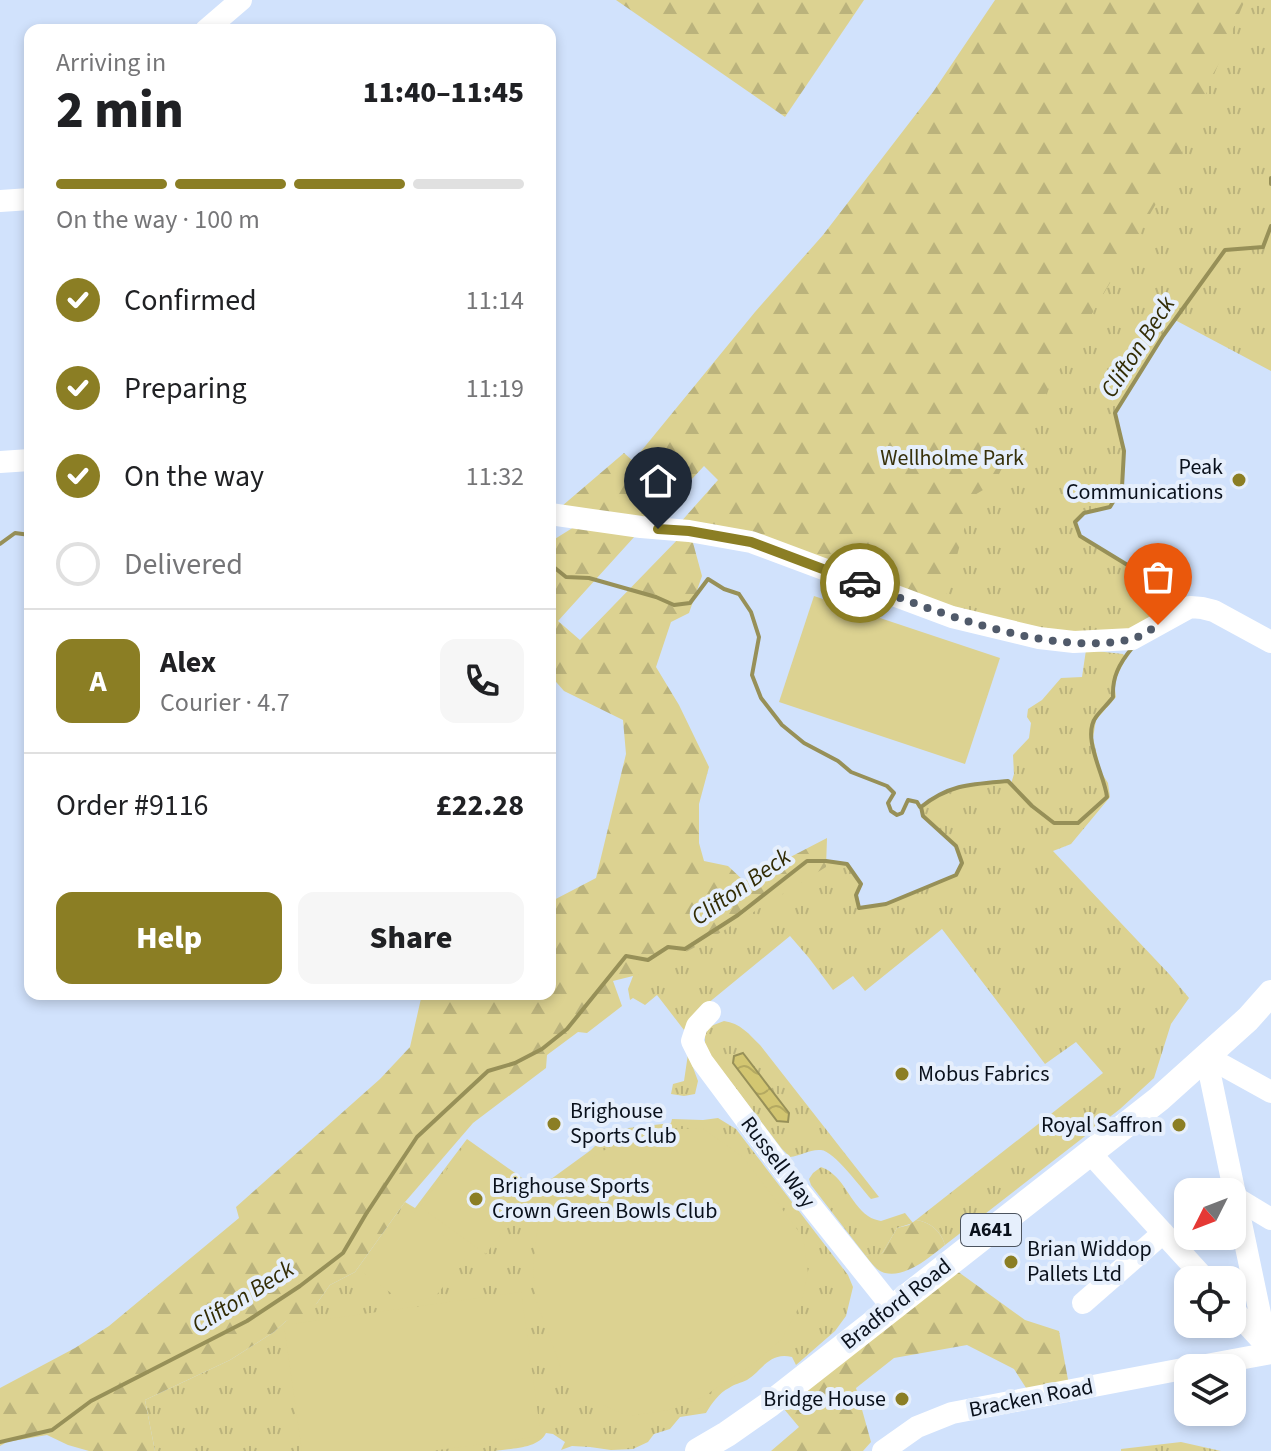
<!DOCTYPE html>
<meta charset="utf-8">
<style>
:root{--surface:#fff;--page:#f6f6f6;--text:#202124;--muted:#757577;--line:#e0e0e0;--accent:#8b7e24}
body{margin:0;font-family:"Source Sans 3",sans-serif;background:var(--page);color:var(--text);height:100vh;display:flex;flex-direction:column;font-size:30px;white-space:nowrap}
*{box-sizing:border-box;margin:0}
p{font-size:26px;color:var(--muted)}
.icon{flex:none;width:44px;height:44px;fill:none;stroke:currentColor;stroke-width:2;stroke-linecap:round;stroke-linejoin:round}
.map{position:relative;flex:1;overflow:hidden}
.panel{position:absolute;left:24px;top:24px;width:532px;height:976px;display:flex;flex-direction:column;background:var(--surface);border-radius:16px;box-shadow:0 4px 12px #0003}
.panel>*{flex:none}
.needle{width:52px;rotate:228deg}
.controls{position:absolute;left:1174px;top:1178px;display:grid;gap:16px}
.controls a{display:grid;place-items:center;width:72px;height:72px;border-radius:16px;background:var(--surface);box-shadow:0 4px 12px #0003;font-size:40px}
.pin{position:absolute;display:grid;place-items:center;width:68px;height:68px;color:#fff;margin:-82px -34px;border-radius:50% 50% 50% 0;rotate:-45deg;box-shadow:0 0 8px #0007}
.pin .icon{rotate:45deg}
.courier{position:absolute;display:grid;place-items:center;width:80px;height:80px;margin:-40px;border:6px solid #8b7e24;border-radius:50%;background:#fff;color:#222;box-shadow:0 2px 10px #0007}
.headline em{font-style:normal;font-weight:800}
.headline div{display:flex;flex-direction:column-reverse}
.headline{display:flex;align-items:center;justify-content:space-between;height:136px;padding:0 32px}
h1{font-size:52px;font-weight:800;line-height:60px}
.bar{display:grid;grid-template-columns:repeat(4,1fr);gap:12px 8px;align-content:center;height:96px;padding:0 32px}
.bar i{height:10px;border-radius:6px;background:var(--line)}
.bar .selected{background:var(--accent)}
.bar p{grid-column:span 4}
.line{display:flex;align-items:center;gap:20px;padding:0 32px;border-top:2px solid var(--line)}
.line div{flex:1}
.round{display:grid;place-items:center;flex:none;width:84px;height:84px;border-radius:16px;background:var(--page)}
ol{padding:0 32px;list-style:none}
li{display:flex;align-items:center;gap:24px;height:88px}
li p{margin-inline-start:auto}
li .icon{padding:8px;border-radius:50%;background:var(--accent);color:#fff;stroke-width:4}
li:last-child{color:var(--muted)}
li i{width:44px;height:44px;border:4px solid var(--line);border-radius:50%}
.primary-button{display:flex;gap:16px;margin-top:auto;padding:16px 32px}
.primary-button a{flex:1;height:92px;border-radius:16px;background:var(--accent);color:#fff;font-size:32px;font-weight:800;line-height:92px;text-align:center}
.primary-button a+a{background:var(--page);color:var(--text)}
.map>svg:first-child{display:block}
.grass{fill:url(#grass-tufts)}
.forest{fill:url(#forest-firs)}
.garden{fill:#dcd291}
.water{fill:url(#water-waves);stroke:#979058;stroke-width:2}
.lines{fill:none;stroke-linecap:round;stroke-linejoin:round}
.stream{stroke:#979058;stroke-width:4}
.minor{stroke:#fff;stroke-width:22}
.major{stroke:#fff;stroke-width:26}
.done{stroke:#505a6a;stroke-width:8;stroke-dasharray:0 14.4}
.route{stroke:#8b7e24;stroke-width:10}
.poi-dot{fill:#8b7e24;stroke:#e6effc;stroke-width:3}
.labels{text-anchor:middle;dominant-baseline:central;stroke-width:8;stroke-linejoin:round;paint-order:stroke}
.shield{fill:#e6effc;stroke:#4c545f;stroke-width:2}
.shield-label{font-size:20px;font-weight:bold;fill:#0a111c}
.park-label{font-size:22px;fill:#37310b;stroke:#e6effc}
.poi-label{font-size:22px;fill:#0a111c;stroke:#e6effc;text-anchor:start}
.street-label{font-size:22px;fill:#0a111c;stroke:#e6effc}
.water-label{font-size:24px;font-style:italic;fill:#332d06;stroke:#e6effc}
</style>
<div class="map">
<svg width="1271" height="1451" viewBox="0 0 1271 1451">
<defs>
<pattern id="grass-tufts" width="24" height="20" patternUnits="userSpaceOnUse" patternTransform="scale(2)"><rect width="24" height="20" fill="#dcd291"/><path d="M3 7l-1-3M5 7V3M7 7l1-3M15 17l-1-3M17 17v-4M19 17l1-3" fill="none" stroke="#bbb37c"/></pattern>
<pattern id="forest-firs" width="22" height="20" patternUnits="userSpaceOnUse" patternTransform="scale(2)"><rect width="22" height="20" fill="#dcd291"/><path d="M5 1l3.5 6h-7zM16 11l3.5 6h-7z" fill="#bbb37c"/></pattern>
<pattern id="water-waves" width="16" height="10" patternUnits="userSpaceOnUse" patternTransform="scale(2)"><rect width="16" height="10" fill="#d3c671"/><path d="M0 5q4-4 8 0t8 0" fill="none" stroke="#b4a961"/></pattern>
</defs>
<rect width="100%" height="100%" fill="#d1e2fc"/>
<g class="grass">
<polygon points="1129,0 1271,0 1271,371 1175,320 1115,413 1124,451 1122,487 1110,507 1084,513 1076,522 1080,536 1139,572 1159,569 1180,580 1184,594 1148,629 1097,639 943,608 832,386"/>
<path d="M1086,650L1123,654L1126,658L1114,682L1116,697L1096,720L1093,738L1101,772L1108,783L1110,797L1071,844L1053,851L1170,975L1189,998L1171,1024L1154,1078L1120,1109L945,1245C941,1231 930,1222 916,1220L1103,1073L1076,1042L1045,1064L942,929L865,991L853,976L833,990L809,958L790,936L707,1004L684,1030L657,995L645,1005L633,998L630,1000L628,989L635,971L826,861L847,864L861,884L856,896L860,908L886,904L956,875L962,863L956,846L923,816L921,807C950,784 972,784 1008,781L1011,784L1014,774L1013,755L1029,738L1031,723L1027,717L1028,709L1042,700L1061,678L1082,677Z"/>
<path d="M724,1021C740,1023 749,1034 760,1045L879,1197L871,1199C861,1188 834,1151 821,1150C810,1149 800,1156 790,1157L782,1149L705,1048V1031L711,1026Z"/>
<polygon points="688,1054 698,1081 695,1094 684,1096 671,1094 673,1084 684,1081"/>
<path d="M718,1118L736,1129L848,1275L853,1287L846,1316L835,1331L796,1365L792,1357C769,1352 764,1369 747,1380C741,1383 734,1384 729,1388C719,1393 712,1403 706,1413L680,1417L670,1429L654,1434L648,1442L633,1449L611,1450L590,1447L572,1446L561,1450L565,1442L553,1434L546,1433C538,1449 512,1448 495,1451H155L145,1400L230,1360L274,1332L286,1321L317,1303L330,1285L355,1272L405,1202L415,1208L467,1139L525,1180L529,1178L536,1190L591,1150L611,1130L671,1123L672,1119L703,1120Z"/>
<path d="M821,1167C844,1175 849,1203 868,1216C872,1219 877,1220 881,1221L905,1213L913,1223L897,1228L883,1252L877,1258L865,1255L811,1185L809,1179L813,1173Z"/>
<polygon points="1181,1442 1221,1451 1121,1451 1121,1449"/>
</g>
<g class="forest">
<polygon points="616,0 864,0 785,117"/>
<polygon points="995,0 1245,0 1171,178 993,484 973,496 943,608 679,524 718,480 704,466 654,520 562,506 624,453 633,461 755,312 823,235 933,92"/>
<polygon points="574,527 635,536 558,621 580,640 681,536 692,539 702,576 689,613 671,622 656,667 679,705 709,767 699,804 699,843 704,861 728,866 744,881 827,838 826,867 710,939 649,972 613,981 622,1006 587,1033 578,1032 547,1055 546,1068 473,1123 405,1202 355,1272 330,1285 317,1303 299,1318 286,1321 274,1332 230,1360 145,1400 155,1451 89,1451 68,1445 47,1435 7,1442 0,1446 0,1388 75,1348 109,1326 239,1218 236,1207 380,1079 410,1047 422,994 550,994 550,902 596,878 626,754 623,720 564,691 550,675 550,542"/>
<path d="M916,1220C930,1222 941,1231 945,1245C930,1257 906,1278 885,1273C876,1271 870,1261 865,1255L877,1257L883,1252L897,1228L909,1225Z"/>
<polygon points="957,1271 1025,1320 1059,1331 1069,1385 1028,1391 1014,1369 967,1345 894,1358 856,1388 871,1442 863,1451 771,1451 799,1427 784,1409"/>
</g>
<g class="garden">
<polygon points="814,596 1000,658 965,764 779,702"/>
<polygon points="702,1128 743,1157 803,1237 808,1273 801,1303 782,1339 753,1364 703,1397 668,1410 628,1416 594,1401 561,1368 536,1300 533,1267 538,1225 559,1188 584,1162 638,1131"/>
<polygon points="466,1143 532,1191 486,1254 420,1207"/>
<polygon points="405,1205 468,1255 435,1297 405,1303 359,1270"/>
<polygon points="521,1292 541,1436 431,1451 302,1451 284,1325"/>
</g>
<polygon class="water" points="743,1053 789,1113 788,1122 777,1121 733,1063 734,1056"/>
<g class="lines">
<g class="stream">
<polyline points="1271,178 1271,184"/>
<polyline points="0,544 15,533 30,535"/>
<polyline points="550,564 566,577 589,578 656,597 674,605 690,603 708,579 724,589 739,594 751,612 759,637 752,675 761,698 782,725 804,743 838,761 851,772 887,786 894,793 888,803 891,811 897,815 902,813 908,800 917,802 920,807"/>
<polyline points="1174,604 1184,594 1180,580 1159,569 1139,572 1080,536 1075,522 1084,513 1110,507 1122,487 1124,451 1115,413 1163,336 1225,250 1263,247 1271,226"/>
<path d="M0,1442L52,1430L91,1401L247,1321L300,1286L343,1253L366,1214L417,1137L488,1071L515,1063L542,1049L567,1029L626,956L648,960L668,947L685,949L738,915L807,861H826L847,864L861,884L856,895L859,908L886,904L956,875L962,863L956,846L923,816L921,807C950,784 972,784 1008,781L1032,806L1054,823H1078L1107,797C1105,776 1081,737 1096,717C1101,710 1108,704 1113,697C1112,677 1119,664 1132,648"/>
</g>
<g class="minor">
<polyline points="206,30 241,0"/>
<polyline points="0,201 30,199"/>
<polyline points="0,462 30,460"/>
<polyline points="550,514 641,527 689,531 751,542 952,617 1039,638 1074,642 1132,639 1190,607 1202,608 1214,611 1271,642"/>
<polyline points="710,1012 697,1026 692,1041 702,1061 796,1187 892,1307"/>
<polyline points="1206,1056 1267,1347"/>
<polyline points="1206,1056 1271,1092"/>
<polyline points="1090,1153 1206,1280"/>
<polyline points="1236,1198 1271,1219"/>
<polyline points="1083,1303 1163,1233"/>
<polyline points="1232,1308 1265,1344"/>
<polyline points="1190,1368 1271,1353"/>
<polyline points="883,1451 917,1427 952,1413 1188,1368"/>
</g>
<polyline class="major" points="698,1451 727,1434 770,1404 1159,1099 1248,1019 1271,993"/>
</g>
<g class="lines">
<path class="done" d="M860,583C935,611 1051,658 1131,639C1141,637 1150,630 1158,625"/>
<polyline class="route" points="658,529 689,531 751,542 860,583"/>
</g>
<g class="poi-dot">
<circle cx="1239" cy="480" r="8"/>
<circle cx="902" cy="1074" r="8"/>
<circle cx="554" cy="1124" r="8"/>
<circle cx="1179" cy="1125" r="8"/>
<circle cx="476" cy="1199" r="8"/>
<circle cx="1011" cy="1262" r="8"/>
<circle cx="902" cy="1399" r="8"/>
</g>
<g class="labels">
<rect class="shield" x="961" y="1214" width="60" height="32" rx="6"/>
<g class="shield-label">
<text x="991" y="1230">A641</text>
</g>
<g class="park-label">
<text x="952" y="458">Wellholme Park</text>
</g>
<g class="poi-label">
<text x="1223" y="467" text-anchor="end">Peak<tspan x="1223" dy="25">Communications</tspan></text>
<text x="918" y="1074">Mobus Fabrics</text>
<text x="570" y="1111">Brighouse<tspan x="570" dy="25">Sports Club</tspan></text>
<text x="1163" y="1125" text-anchor="end">Royal Saffron</text>
<text x="492" y="1186">Brighouse Sports<tspan x="492" dy="25">Crown Green Bowls Club</tspan></text>
<text x="1027" y="1249">Brian Widdop<tspan x="1027" dy="25">Pallets Ltd</tspan></text>
<text x="886" y="1399" text-anchor="end">Bridge House</text>
</g>
<g class="street-label">
<text transform="translate(778 1162) rotate(53)">Russell Way</text>
<text transform="translate(896 1304) rotate(-38)">Bradford Road</text>
<text transform="translate(1031 1398) rotate(-11)">Bracken Road</text>
</g>
<g class="water-label">
<text transform="translate(1138 347) rotate(-57)">Clifton Beck</text>
<text transform="translate(741 887) rotate(-35)">Clifton Beck</text>
<text transform="translate(243 1297) rotate(-32)">Clifton Beck</text>
</g>
</g>
</svg>
<div class="controls">
<a><svg class="needle" viewBox="-14 -14 28 28"><path d="M0-13l5 13h-10z" fill="#e53935"/><path d="M0 13l5-13h-10z" fill="#757577"/></svg></a>
<a><svg class="icon" aria-label="locate" viewBox="0 0 24 24"><circle cx="12" cy="12" r="6"/><path d="M12 2v4M12 18v4M2 12h4M18 12h4"/></svg></a>
<a><svg class="icon" aria-label="layers" viewBox="0 0 24 24"><path d="M12 4l9 5-9 5-9-5zM3 14l9 5 9-5"/></svg></a>
</div>
<div class="pin" style="left:1158px;top:625px;background:#ea580c"><svg class="icon" aria-label="bag" viewBox="0 0 24 24"><path d="M5 8h14l-1 12H6zM9 8a3 3 0 0 1 6 0"/></svg></div>
<div class="pin" style="left:658px;top:529px;background:#1f2937"><svg class="icon" aria-label="home" viewBox="0 0 24 24"><path d="M3 11l9-7 9 7M6 9v11h12V9"/></svg></div>
<div class="courier" style="left:860px;top:583px"><svg class="icon" aria-label="car" viewBox="0 0 24 24"><path d="M5 17H2v-5l4-1 3-4h7l3 4 3 1v5h-3M9 17h6M6 11h13"/><circle cx="7" cy="17" r="2"/><circle cx="17" cy="17" r="2"/></svg></div>
<section class="panel">
<div class="headline"><div><h1>2 min</h1><p>Arriving in</p></div><em>11:40–11:45</em></div>
<div class="bar"><i class="selected"></i><i class="selected"></i><i class="selected"></i><i></i><p>On the way · 100 m</p></div>
<ol>
<li><svg class="icon" aria-label="check" viewBox="0 0 24 24"><path d="M5 12l5 5 9-10"/></svg>Confirmed<p>11:14</p></li>
<li><svg class="icon" aria-label="check" viewBox="0 0 24 24"><path d="M5 12l5 5 9-10"/></svg>Preparing<p>11:19</p></li>
<li><svg class="icon" aria-label="check" viewBox="0 0 24 24"><path d="M5 12l5 5 9-10"/></svg>On the way<p>11:32</p></li>
<li><i></i>Delivered</li>
</ol>
<div class="line" style="height:144px"><b class="round" style="background:var(--accent);color:#fff">A</b><div><b>Alex</b><p>Courier · 4.7</p></div><a class="round"><svg class="icon" aria-label="phone" viewBox="0 0 24 24"><path d="M5 4h4l2 5-3 2q2 4 5 5l2-3 5 2v4C11 20 4 13 5 4z"/></svg></a></div>
<div class="line" style="height:104px"><div>Order #9116</div><b>£22.28</b></div>
<div class="primary-button"><a>Help</a><a>Share</a></div>
</section>
</div>
